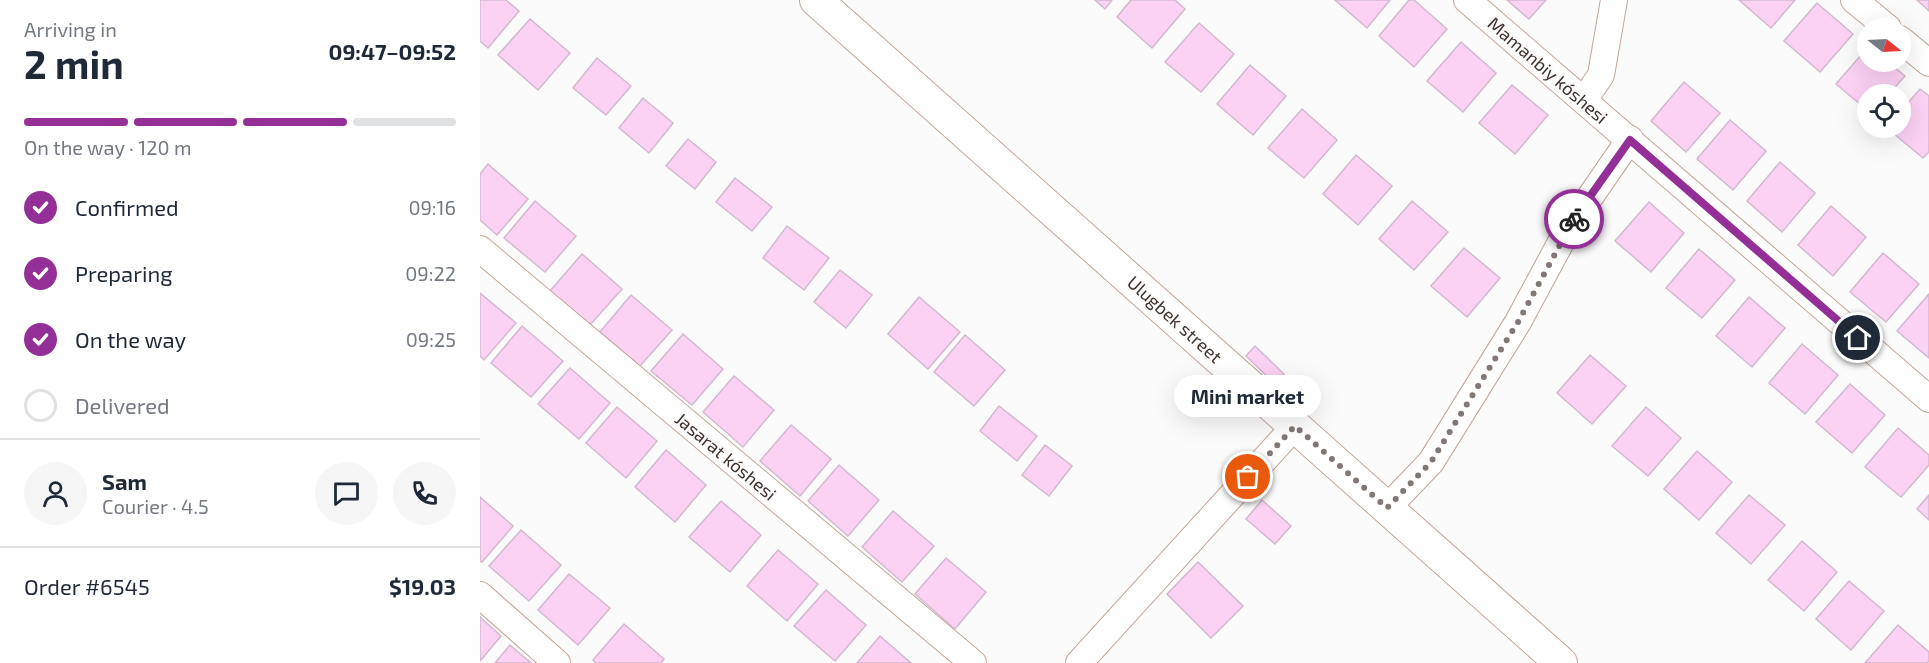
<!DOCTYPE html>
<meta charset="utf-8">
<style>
:root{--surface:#fff;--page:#f6f6f7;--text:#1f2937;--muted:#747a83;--line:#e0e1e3;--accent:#932f96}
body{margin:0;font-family:"Exo 2",sans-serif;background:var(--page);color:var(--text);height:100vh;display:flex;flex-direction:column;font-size:22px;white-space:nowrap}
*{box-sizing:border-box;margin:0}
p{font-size:20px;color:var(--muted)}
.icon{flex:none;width:33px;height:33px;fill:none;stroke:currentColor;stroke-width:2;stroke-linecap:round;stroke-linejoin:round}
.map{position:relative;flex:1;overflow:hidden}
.panel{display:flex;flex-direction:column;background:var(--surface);width:480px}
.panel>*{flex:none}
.needle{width:39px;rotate:108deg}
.tools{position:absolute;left:1377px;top:18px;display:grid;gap:12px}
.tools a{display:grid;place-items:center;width:54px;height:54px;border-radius:50%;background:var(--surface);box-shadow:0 6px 24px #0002;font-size:30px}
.pin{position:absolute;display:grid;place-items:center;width:51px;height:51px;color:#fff;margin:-26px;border:3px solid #fff;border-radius:50%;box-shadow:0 2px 6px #0007}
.courier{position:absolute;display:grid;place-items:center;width:60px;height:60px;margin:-30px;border:4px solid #932f96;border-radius:50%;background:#fff;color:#222;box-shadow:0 2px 8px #0007}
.bubble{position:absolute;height:42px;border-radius:21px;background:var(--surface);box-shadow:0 6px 24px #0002;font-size:20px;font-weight:700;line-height:42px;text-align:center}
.headline em{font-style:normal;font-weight:700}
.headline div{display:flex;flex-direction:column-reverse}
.headline{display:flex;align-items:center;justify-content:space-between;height:102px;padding:0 24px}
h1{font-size:39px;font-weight:700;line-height:45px}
.bar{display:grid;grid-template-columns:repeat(4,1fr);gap:9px 6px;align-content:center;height:72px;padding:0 24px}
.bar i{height:8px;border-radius:4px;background:var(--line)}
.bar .current{background:var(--accent)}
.bar p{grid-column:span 4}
.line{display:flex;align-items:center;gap:15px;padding:0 24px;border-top:2px solid var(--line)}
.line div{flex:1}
.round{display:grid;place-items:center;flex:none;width:63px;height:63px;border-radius:32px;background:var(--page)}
ol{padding:0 24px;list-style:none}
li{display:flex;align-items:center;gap:18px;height:66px}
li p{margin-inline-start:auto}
li .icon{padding:6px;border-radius:50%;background:var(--accent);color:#fff;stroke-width:4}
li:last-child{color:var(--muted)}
li i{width:33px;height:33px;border:3px solid var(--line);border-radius:50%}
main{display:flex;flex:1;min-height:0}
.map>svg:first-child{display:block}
.building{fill:#fbd1f4;stroke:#d3b9cf;stroke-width:1.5}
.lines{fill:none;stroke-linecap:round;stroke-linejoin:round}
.minor-casing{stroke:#c4a598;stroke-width:28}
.tertiary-casing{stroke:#c4a598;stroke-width:34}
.minor{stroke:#fff;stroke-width:26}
.tertiary{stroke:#fff;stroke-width:32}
.done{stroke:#817875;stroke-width:6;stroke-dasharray:0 10.8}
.route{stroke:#932f96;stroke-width:8}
.labels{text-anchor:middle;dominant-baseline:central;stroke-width:4.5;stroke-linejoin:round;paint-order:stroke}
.street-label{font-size:18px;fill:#3f322d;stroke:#fbfbfb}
</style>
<main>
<section class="panel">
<div class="headline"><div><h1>2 min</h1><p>Arriving in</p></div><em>09:47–09:52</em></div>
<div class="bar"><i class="current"></i><i class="current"></i><i class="current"></i><i></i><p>On the way · 120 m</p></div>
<ol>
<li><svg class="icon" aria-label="check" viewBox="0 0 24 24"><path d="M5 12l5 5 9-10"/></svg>Confirmed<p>09:16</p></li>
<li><svg class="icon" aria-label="check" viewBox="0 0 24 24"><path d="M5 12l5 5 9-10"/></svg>Preparing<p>09:22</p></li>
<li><svg class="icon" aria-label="check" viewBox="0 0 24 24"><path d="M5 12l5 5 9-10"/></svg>On the way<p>09:25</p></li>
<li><i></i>Delivered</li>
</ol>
<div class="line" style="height:108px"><a class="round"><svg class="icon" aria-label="person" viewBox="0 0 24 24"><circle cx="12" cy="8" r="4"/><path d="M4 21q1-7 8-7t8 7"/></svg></a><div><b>Sam</b><p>Courier · 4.5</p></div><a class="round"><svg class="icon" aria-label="chat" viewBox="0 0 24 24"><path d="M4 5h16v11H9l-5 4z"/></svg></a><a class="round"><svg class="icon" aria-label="phone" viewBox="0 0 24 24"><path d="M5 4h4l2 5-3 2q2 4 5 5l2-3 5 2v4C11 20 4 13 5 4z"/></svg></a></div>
<div class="line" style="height:78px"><div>Order #6545</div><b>$19.03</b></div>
</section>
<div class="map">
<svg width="1449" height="663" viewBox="0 0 1449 663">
<rect width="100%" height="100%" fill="#fbfbfb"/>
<g class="building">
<polygon points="0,0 26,0 39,11 8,48 0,41"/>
<polygon points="615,0 632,0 625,9"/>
<polygon points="651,0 695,0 705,9 672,48 637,17"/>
<polygon points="855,0 910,0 887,28"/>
<polygon points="929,0 934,0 967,29 934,67 899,36"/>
<polygon points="1027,0 1066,0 1049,19"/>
<polygon points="1259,0 1315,0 1291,28"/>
<polygon points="1437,0 1449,0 1449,11"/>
<polygon points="1337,3 1373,34 1340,72 1304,41"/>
<polygon points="50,19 90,53 58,90 18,55"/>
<polygon points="719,23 754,54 721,92 685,62"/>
<polygon points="981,42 1016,73 983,112 947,81"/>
<polygon points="1388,47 1388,62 1408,62 1425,76 1409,94 1388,94 1388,111 1356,84"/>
<polygon points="117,58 151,86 126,115 93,88"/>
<polygon points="770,65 806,96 773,135 737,104"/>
<polygon points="1204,82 1240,113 1206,152 1171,121"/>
<polygon points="1032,85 1068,115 1035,154 999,123"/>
<polygon points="1440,89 1449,96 1449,152 1443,158 1407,128 1420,128 1420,112"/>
<polygon points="163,98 193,123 169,153 139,128"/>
<polygon points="822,109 857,140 824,178 788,148"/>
<polygon points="1250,120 1286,151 1253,190 1217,159"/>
<polygon points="208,139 236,162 215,189 186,166"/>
<polygon points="876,155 912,186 878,225 843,194"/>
<polygon points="1300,162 1335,193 1302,232 1267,201"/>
<polygon points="8,164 48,199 17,235 0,220 0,174"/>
<polygon points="255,178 292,207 272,231 236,202"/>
<polygon points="55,201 96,236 65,272 24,238"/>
<polygon points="932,201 968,232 934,270 899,239"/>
<polygon points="1169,202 1204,233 1171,272 1135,241"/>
<polygon points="1351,206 1386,237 1353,276 1318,245"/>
<polygon points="307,226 349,258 324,290 283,258"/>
<polygon points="984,248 1020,278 987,317 951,286"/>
<polygon points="1219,249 1255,280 1222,318 1186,288"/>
<polygon points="1403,253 1439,284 1406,322 1370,292"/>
<polygon points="102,254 142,289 110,325 70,291"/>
<polygon points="360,270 392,295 366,328 334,302"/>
<polygon points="0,293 36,323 4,360 0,356"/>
<polygon points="1449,294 1449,358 1417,331"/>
<polygon points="151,295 192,330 160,366 120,332"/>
<polygon points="439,297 480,332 448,369 408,334"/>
<polygon points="1269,297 1305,328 1272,367 1236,336"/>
<polygon points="42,326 83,361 51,397 11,363"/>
<polygon points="203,334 243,369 212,405 171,371"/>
<polygon points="485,335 525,370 494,406 454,372"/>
<polygon points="1322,344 1358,375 1325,414 1289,383"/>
<polygon points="775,346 804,374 795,384 766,356"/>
<polygon points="1110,355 1146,386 1112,424 1077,393"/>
<polygon points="90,368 130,403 99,439 58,404"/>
<polygon points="254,376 294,410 263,447 223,412"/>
<polygon points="1370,384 1405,415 1372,453 1336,422"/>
<polygon points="519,406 557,436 537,461 500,431"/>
<polygon points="137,407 177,441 146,478 106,443"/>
<polygon points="1166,407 1201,438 1168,476 1132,446"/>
<polygon points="311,425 351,459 320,496 280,461"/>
<polygon points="1418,428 1449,455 1449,465 1421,497 1385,467"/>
<polygon points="565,445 592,466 569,496 542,475"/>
<polygon points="186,450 226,485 195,522 155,487"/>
<polygon points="1217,451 1252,482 1219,520 1184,489"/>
<polygon points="359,465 399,500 368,536 328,501"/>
<polygon points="1269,495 1305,525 1271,564 1236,533"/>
<polygon points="1449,495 1449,520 1437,509"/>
<polygon points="0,497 33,526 2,562 0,561"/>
<polygon points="782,500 811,526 795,544 766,519"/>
<polygon points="241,501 281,535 250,572 209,537"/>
<polygon points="413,511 454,546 422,582 382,547"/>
<polygon points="41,530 81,565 49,601 9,566"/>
<polygon points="1322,541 1357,572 1324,611 1288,580"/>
<polygon points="298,550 338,584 307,621 267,586"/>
<polygon points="466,558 506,592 475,629 435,594"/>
<polygon points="718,562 763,606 731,638 687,594"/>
<polygon points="89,574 130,608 98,645 58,610"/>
<polygon points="1369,581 1404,611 1371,650 1336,619"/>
<polygon points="346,590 386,625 355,661 314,626"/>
<polygon points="0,617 21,636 0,661"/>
<polygon points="144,624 184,659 181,663 116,663 113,660"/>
<polygon points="1418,625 1449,652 1449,661 1447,663 1385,663"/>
<polygon points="400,636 431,663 377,663"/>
<polygon points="30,645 51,663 15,663"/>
</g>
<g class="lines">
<defs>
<g id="minor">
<polyline points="987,0 1449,399"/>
<polyline points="1374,0 1408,28"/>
<polyline points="1420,39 1449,63"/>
<polyline points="1104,100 1121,75 1134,0"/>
<polyline points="0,249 493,663"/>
<polyline points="907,508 951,462 1038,322 1088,229 1150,139"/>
<polyline points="0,595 77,663"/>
<polyline points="599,663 815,426"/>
</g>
<polyline id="tertiary" points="336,0 1081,663"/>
</defs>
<use href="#minor" class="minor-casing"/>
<use href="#tertiary" class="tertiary-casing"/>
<use href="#minor" class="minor"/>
<use href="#tertiary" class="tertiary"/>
</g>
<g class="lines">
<polyline class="done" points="768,477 815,426 907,508 951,462 1038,322 1094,219"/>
<polyline class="route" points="1094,219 1150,140 1378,338"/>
</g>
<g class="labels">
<g class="street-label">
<text transform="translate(1068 70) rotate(41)">Mamanbiy kóshesi</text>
<text transform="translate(695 319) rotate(42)">Ulugbek street</text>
<text transform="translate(246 456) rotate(40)">Jasarat kóshesi</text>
</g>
</g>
</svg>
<div class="tools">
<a><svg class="needle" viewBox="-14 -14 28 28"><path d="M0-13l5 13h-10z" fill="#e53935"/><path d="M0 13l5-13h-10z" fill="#747a83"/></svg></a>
<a><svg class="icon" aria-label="locate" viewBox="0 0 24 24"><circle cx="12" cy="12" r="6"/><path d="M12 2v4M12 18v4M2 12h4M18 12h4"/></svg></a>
</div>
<div class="pin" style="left:768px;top:477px;background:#ea580c"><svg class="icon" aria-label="bag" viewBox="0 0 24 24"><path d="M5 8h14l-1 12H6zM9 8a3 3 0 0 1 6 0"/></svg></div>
<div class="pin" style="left:1378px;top:338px;background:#1f2937"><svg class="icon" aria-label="home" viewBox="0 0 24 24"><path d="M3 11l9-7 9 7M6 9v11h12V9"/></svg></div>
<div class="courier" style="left:1094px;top:219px"><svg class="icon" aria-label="bike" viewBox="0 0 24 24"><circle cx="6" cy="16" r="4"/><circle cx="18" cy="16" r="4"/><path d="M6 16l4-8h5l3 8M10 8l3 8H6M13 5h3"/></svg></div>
<div class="bubble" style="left:694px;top:375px;width:147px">Mini market</div>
</div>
</main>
